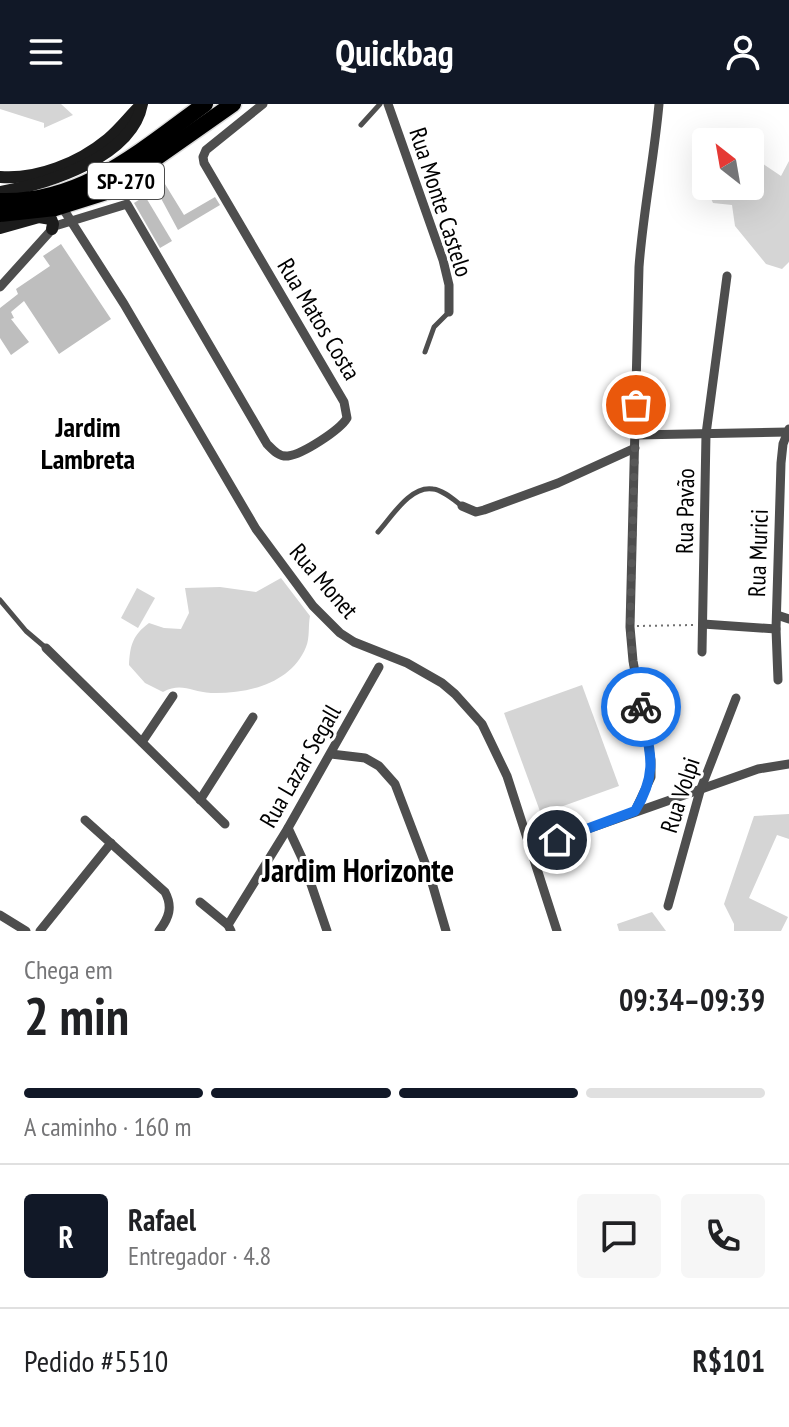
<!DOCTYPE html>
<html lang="pt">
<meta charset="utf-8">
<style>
:root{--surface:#fff;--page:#f6f6f6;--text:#202124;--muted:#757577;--line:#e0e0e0;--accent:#111827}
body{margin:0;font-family:"PT Sans Narrow",sans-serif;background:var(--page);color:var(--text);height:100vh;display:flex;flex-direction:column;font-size:30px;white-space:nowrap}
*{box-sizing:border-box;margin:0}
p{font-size:26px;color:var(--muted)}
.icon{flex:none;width:44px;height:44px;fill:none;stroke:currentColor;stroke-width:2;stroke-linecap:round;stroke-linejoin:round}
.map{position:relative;height:827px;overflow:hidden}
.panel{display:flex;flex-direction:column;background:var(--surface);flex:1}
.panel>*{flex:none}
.needle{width:52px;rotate:329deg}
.controls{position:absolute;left:692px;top:24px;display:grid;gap:16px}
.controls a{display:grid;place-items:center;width:72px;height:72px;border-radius:8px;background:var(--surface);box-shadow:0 8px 32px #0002;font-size:40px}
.pin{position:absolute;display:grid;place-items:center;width:68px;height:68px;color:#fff;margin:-34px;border:4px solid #fff;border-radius:50%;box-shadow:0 2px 8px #0007}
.courier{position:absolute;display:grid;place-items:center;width:80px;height:80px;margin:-40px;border:6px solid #1a73e8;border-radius:50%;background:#fff;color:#222;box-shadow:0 2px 10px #0007}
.headline em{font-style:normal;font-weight:700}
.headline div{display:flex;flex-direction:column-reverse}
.headline{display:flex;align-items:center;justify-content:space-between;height:136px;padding:0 24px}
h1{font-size:52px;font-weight:700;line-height:60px}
.bar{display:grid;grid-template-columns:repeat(4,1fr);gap:12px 8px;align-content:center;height:96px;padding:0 24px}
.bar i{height:10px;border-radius:6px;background:var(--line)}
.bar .on{background:var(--accent)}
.bar p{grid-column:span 4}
.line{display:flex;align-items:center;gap:20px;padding:0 24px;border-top:2px solid var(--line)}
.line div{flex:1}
.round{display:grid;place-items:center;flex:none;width:84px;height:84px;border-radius:8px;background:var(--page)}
header{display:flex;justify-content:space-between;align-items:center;height:104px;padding:0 24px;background:var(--accent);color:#fff;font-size:36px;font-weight:700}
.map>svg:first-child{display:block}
.green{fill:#d5d5d5}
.building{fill:#bebebe}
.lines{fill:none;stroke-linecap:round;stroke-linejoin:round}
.motorway-casing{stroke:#dbdbdb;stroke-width:19}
.path{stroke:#707070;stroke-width:2;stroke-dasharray:2 4;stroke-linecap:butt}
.service{stroke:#4e4e4e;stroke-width:5}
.minor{stroke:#4e4e4e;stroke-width:9}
.secondary{stroke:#1b1b1b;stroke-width:12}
.motorway{stroke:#000;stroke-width:16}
.done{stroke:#595959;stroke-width:8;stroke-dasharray:0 14.4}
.route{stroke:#1a73e8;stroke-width:10}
.labels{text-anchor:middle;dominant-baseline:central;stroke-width:6;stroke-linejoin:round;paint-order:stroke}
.shield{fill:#fff;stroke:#4c4c4c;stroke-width:2}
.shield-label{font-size:22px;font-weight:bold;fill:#000}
.street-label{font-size:24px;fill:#000;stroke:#fff}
.quarter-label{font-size:28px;font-weight:bold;fill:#000;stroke:#fff}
.district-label{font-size:32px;font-weight:bold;fill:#000;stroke:#fff}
</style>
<header><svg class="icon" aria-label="menu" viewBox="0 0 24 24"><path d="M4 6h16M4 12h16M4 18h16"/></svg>Quickbag<svg class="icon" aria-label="person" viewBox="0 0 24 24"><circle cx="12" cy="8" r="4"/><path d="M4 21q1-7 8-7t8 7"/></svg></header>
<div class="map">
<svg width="789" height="827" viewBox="0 0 789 827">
<rect width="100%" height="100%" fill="#fff"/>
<g class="green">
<polygon points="0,0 61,0 73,11 44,24 44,19 0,5"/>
<polygon points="750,51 781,72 789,57 789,158 782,165 766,160 735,122 732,101 713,99 708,88 713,82 750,82"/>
<path d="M281,474L310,512C308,522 310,534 306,543C291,580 247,590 211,589C191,588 182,578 163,588L145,579L129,561C130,541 133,531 149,519L164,524L181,525L189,509L185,484L220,483L256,488Z"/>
<polygon points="137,484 155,494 138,524 121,514"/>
<polygon points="582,581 619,682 541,710 504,609"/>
<polygon points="789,710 789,735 777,731 749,794 788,813 781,827 734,827 734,820 724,800 754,712"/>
<polygon points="652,808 666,827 619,827 617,820"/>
</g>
<g class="building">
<polygon points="157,67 184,111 215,93 220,101 178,126 149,72"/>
<polygon points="145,92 172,137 160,144 134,99"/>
<polygon points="61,140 111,215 59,250 24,197 11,208 14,214 11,215 29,238 11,251 0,234 0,204 18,190 16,185 50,162 43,152"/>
</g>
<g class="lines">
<defs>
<g id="motorway">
<path d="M0,97C82,100 143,45 205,0"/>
<polyline points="0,110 55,104 109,87 233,0"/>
</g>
</defs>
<use href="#motorway" class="motorway-casing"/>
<polyline class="path" points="637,522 694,521"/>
<g class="service">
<polyline points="361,21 380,0"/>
<polyline points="425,248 434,223 449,208"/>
<path d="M378,428C391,414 410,381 433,385C443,386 454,396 462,402"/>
<polyline points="0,496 26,527 46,544"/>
</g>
<g class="minor">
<polyline points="388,0 443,156 449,181 449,208"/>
<polyline points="62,103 124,200 256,425 313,502 340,529 354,538 407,559 442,579 455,590 482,620 507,672 557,827"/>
<path d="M0,183L55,122L127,100L267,340C273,346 279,353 288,352C303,350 340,326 347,314L344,298L204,59L203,53L206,46L263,0"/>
<polyline points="636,331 788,328"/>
<polyline points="462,402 476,408 484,406 558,379 635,344"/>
<polyline points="777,511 789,515"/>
<polyline points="703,520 776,525"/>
<polyline points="46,544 225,720"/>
<polyline points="702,548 706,330 727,172"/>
<polyline points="778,576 776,525 781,359 783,340 789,325"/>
<polyline points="142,638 173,592"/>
<polyline points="331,650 365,654 379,662 395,680 430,772 446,827"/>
<polyline points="200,696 253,613"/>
<path d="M635,707L651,673V656L633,557L630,523L639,163C643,108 654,55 659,0"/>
<path d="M85,716L165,788C173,803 169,814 159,827"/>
<polyline points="288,724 302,754 327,827"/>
<polyline points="531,745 758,665 789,660"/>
<polyline points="200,798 228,821 231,827"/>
<polyline points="668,802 700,687 736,594"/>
<polyline points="0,811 26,827"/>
<polyline points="228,821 288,724 379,563"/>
<polyline points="40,827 111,739"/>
</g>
<g class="secondary">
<path d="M0,73C37,76 79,59 108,35C119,26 129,13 139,3"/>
<path d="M0,88C47,80 132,54 142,0"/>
<polyline points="39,113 51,115 53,120 52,125"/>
<polyline points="0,124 39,113 50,107"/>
</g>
<use href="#motorway" class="motorway"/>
</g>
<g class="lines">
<polyline class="done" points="636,301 630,523 633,557 641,603"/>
<path class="route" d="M557,736L635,707C660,666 649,646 641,603"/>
</g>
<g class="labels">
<rect class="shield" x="88" y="59" width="76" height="36" rx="6"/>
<g class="shield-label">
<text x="126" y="77">SP-270</text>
</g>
<g class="street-label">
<text transform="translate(441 98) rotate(72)">Rua Monte Castelo</text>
<text transform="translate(319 215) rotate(59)">Rua Matos Costa</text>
<text transform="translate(685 407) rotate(-89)">Rua Pavão</text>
<text transform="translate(758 449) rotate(-88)">Rua Murici</text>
<text transform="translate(324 477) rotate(49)">Rua Monet</text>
<text transform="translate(300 662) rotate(-60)">Rua Lazar Segall</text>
<text transform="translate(680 691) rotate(-72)">Rua Volpi</text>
</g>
<g class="quarter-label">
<text x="88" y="322">Jardim<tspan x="88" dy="32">Lambreta</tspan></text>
</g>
<g class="district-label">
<text x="358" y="766">Jardim Horizonte</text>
</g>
</g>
</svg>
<div class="controls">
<a><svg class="needle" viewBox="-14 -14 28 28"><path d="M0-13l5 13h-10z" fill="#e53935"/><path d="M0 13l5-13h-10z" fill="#757577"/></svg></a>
</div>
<div class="pin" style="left:636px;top:301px;background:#ea580c"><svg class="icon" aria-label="bag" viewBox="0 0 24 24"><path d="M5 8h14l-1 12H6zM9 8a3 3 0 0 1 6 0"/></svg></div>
<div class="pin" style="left:557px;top:736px;background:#1f2937"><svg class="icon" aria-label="home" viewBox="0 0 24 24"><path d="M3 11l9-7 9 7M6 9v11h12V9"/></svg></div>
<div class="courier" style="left:641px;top:603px"><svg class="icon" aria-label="bike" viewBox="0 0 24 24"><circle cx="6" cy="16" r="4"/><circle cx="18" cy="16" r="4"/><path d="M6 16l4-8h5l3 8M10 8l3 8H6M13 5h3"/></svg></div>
</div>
<section class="panel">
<div class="headline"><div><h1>2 min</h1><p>Chega em</p></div><em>09:34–09:39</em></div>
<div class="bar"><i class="on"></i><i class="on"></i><i class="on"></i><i></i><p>A caminho · 160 m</p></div>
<div class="line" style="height:144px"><b class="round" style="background:var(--accent);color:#fff">R</b><div><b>Rafael</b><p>Entregador · 4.8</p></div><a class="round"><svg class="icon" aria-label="chat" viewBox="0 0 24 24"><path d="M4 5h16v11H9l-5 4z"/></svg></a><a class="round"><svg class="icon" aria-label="phone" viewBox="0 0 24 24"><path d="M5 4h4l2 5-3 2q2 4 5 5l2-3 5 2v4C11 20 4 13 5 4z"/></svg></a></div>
<div class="line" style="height:104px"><div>Pedido #5510</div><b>R$101</b></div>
</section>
